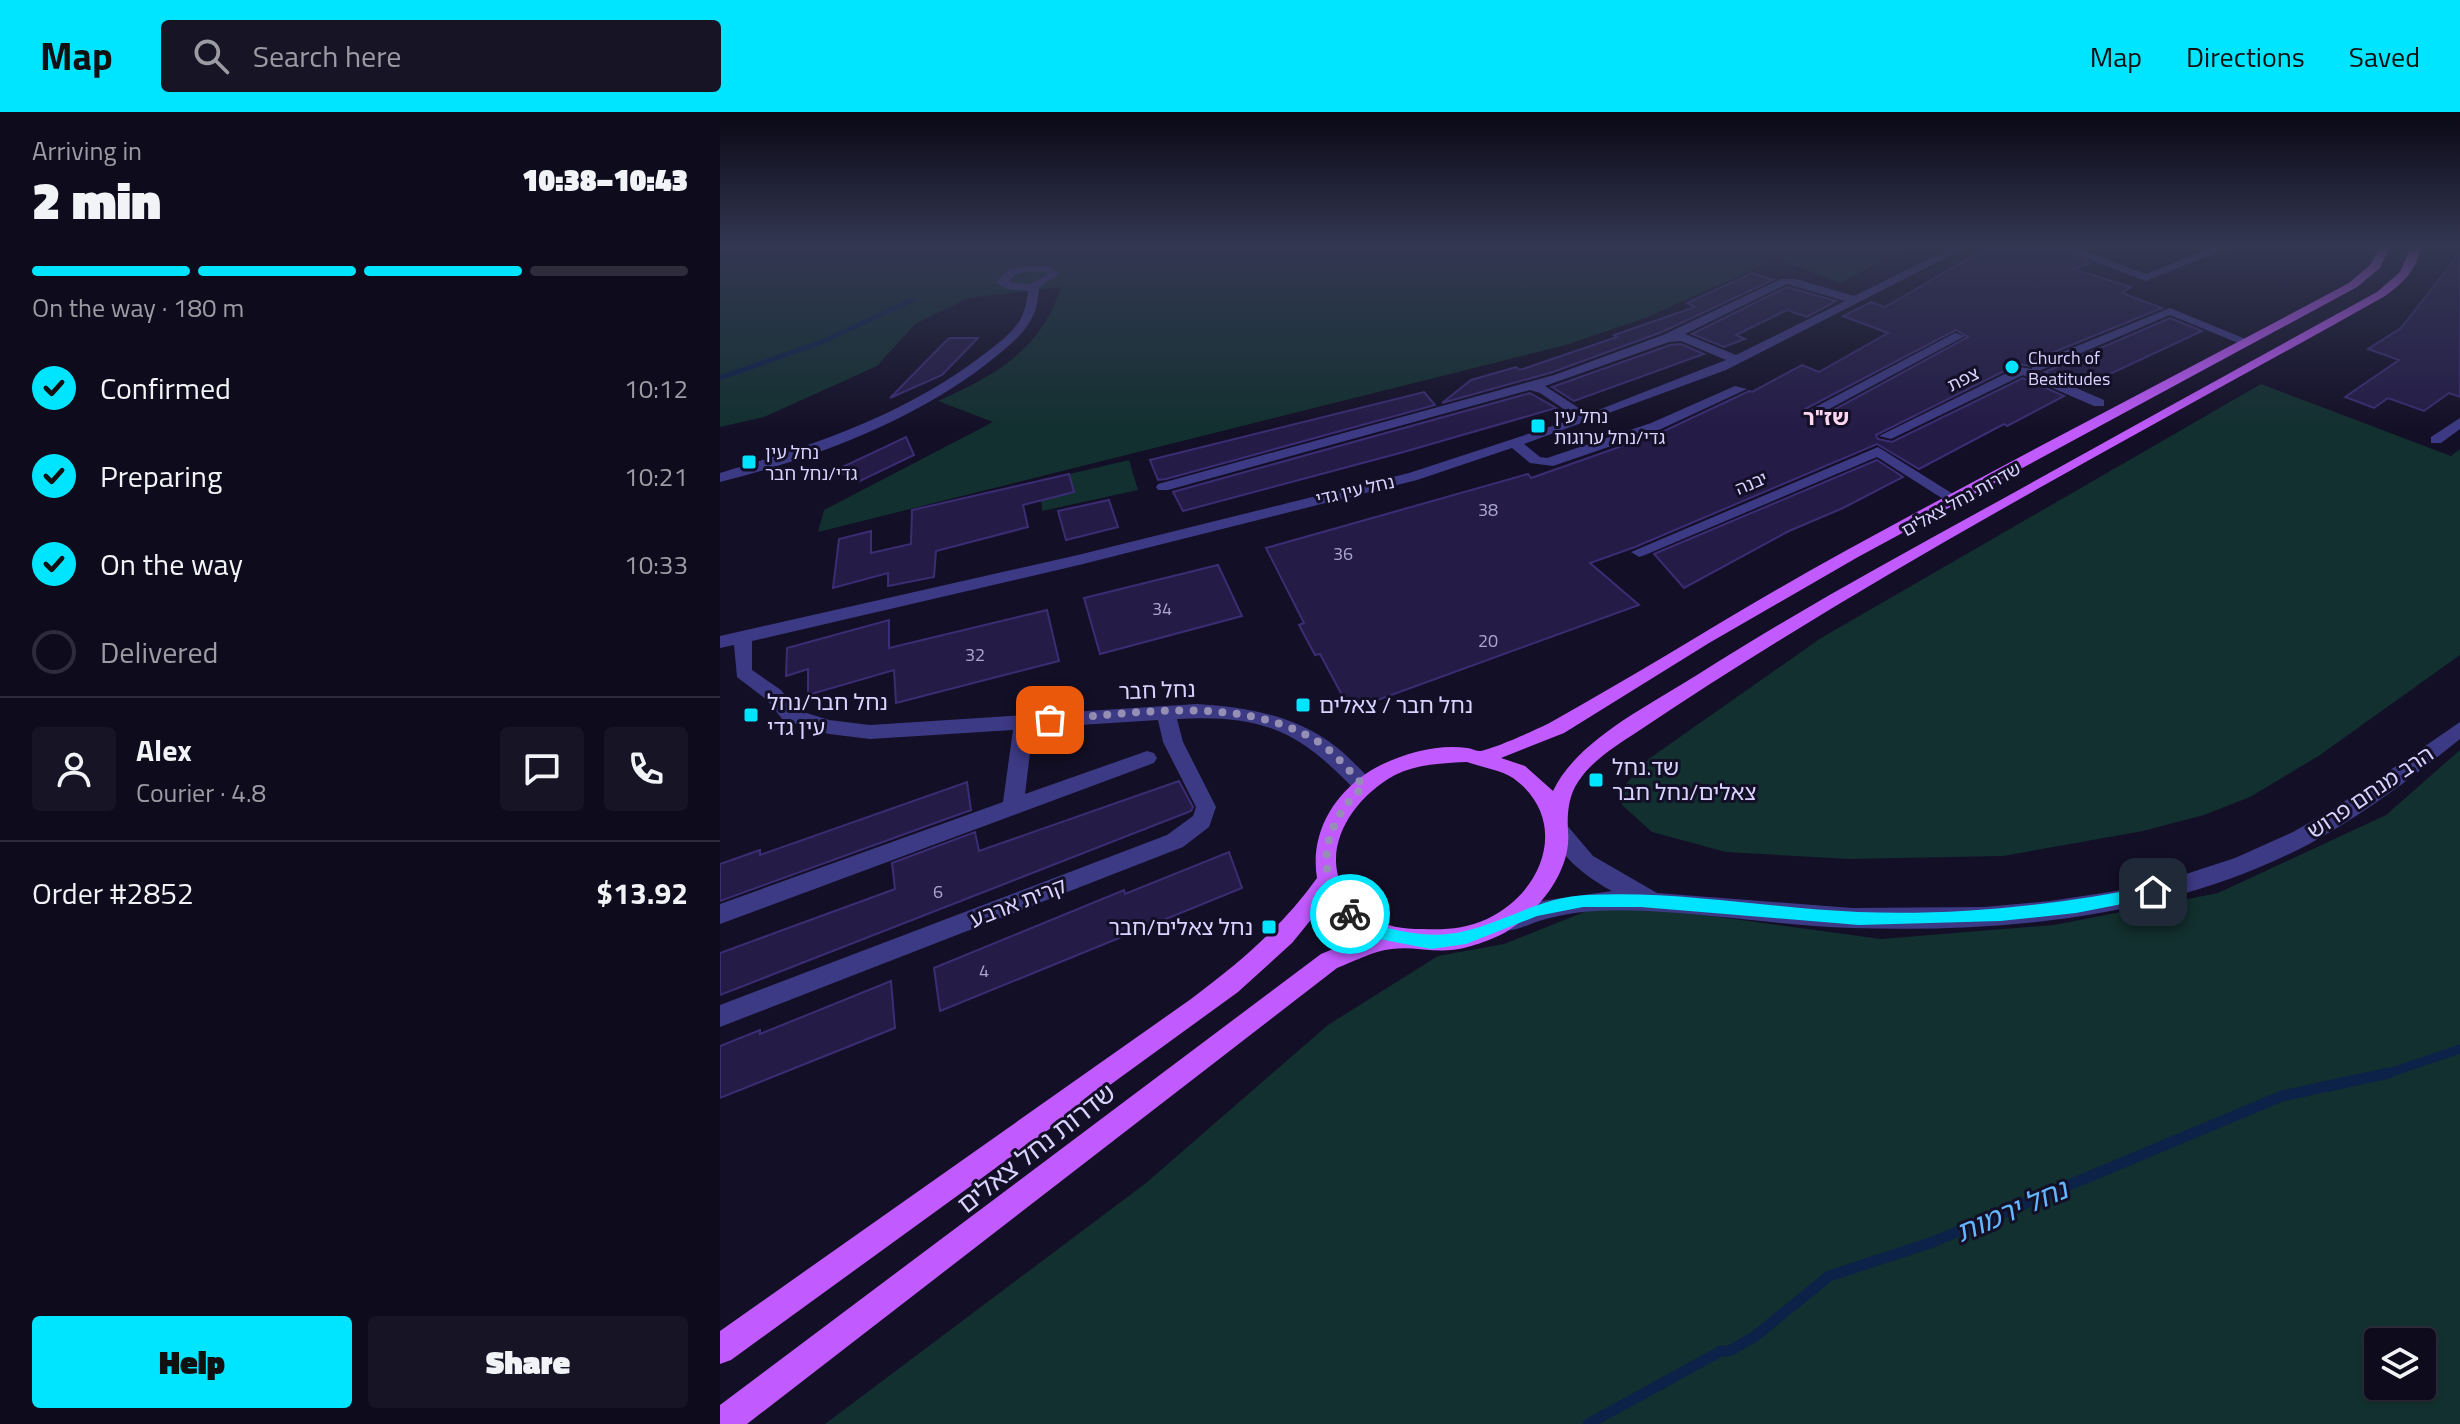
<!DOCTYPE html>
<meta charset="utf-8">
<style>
:root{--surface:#0e0b1c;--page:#171425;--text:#f1f3f6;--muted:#9b9ba3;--line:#2e2b3b;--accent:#00e5ff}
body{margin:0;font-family:"Titillium Web","Noto Sans Hebrew",sans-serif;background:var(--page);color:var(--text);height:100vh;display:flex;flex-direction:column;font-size:30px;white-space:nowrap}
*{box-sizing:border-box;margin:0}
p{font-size:26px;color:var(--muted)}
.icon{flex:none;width:44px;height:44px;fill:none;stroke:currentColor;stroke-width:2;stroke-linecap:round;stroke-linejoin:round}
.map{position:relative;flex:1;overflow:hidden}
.details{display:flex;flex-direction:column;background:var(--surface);width:720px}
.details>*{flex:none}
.controls{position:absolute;left:1644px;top:1216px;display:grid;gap:16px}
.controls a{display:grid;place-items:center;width:72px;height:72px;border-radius:8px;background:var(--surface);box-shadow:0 2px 6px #0004,0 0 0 2px var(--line);font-size:40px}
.pin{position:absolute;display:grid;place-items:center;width:68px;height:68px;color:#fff;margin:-34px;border-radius:16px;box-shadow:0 4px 12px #0006}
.courier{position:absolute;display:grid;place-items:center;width:80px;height:80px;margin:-40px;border:6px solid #00e5ff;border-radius:50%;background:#fff;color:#222;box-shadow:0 2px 10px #0007}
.overview em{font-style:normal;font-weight:800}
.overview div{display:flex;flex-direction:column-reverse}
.overview{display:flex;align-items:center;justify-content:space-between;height:136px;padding:0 32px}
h1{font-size:52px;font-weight:800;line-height:60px}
.bar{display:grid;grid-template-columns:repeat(4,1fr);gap:12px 8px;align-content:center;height:96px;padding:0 32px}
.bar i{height:10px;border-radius:6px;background:var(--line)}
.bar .active{background:var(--accent)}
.bar p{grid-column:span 4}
.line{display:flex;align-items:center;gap:20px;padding:0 32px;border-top:2px solid var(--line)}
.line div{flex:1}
.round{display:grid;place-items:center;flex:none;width:84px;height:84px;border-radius:8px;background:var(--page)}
ol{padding:0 32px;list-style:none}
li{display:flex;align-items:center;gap:24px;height:88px}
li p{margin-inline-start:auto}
li .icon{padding:8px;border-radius:50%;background:var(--accent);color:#111;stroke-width:4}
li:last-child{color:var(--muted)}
li i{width:44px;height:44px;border:4px solid var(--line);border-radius:50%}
.primary-button{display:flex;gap:16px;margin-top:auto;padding:16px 32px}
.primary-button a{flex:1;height:92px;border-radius:8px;background:var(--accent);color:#111;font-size:32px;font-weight:800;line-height:92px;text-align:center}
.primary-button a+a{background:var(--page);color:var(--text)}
header{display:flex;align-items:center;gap:48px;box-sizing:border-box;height:112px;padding:0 40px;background:var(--accent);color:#111}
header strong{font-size:38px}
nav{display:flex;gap:44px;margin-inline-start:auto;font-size:28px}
.search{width:560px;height:72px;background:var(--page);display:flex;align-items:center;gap:20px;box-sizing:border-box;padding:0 28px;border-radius:8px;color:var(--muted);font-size:30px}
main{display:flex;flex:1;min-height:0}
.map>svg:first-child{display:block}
.green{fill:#12302f;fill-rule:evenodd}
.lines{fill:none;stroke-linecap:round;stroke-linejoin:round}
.stream-far2{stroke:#0c2248;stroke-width:5}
.stream-far1{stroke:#0c2248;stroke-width:9}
.stream{stroke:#0c2248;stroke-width:11}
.building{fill:#241b47;stroke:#3b2d73;stroke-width:2;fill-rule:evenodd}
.minor{fill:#3d3a85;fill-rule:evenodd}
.major{fill:#c25bff;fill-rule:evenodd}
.route{fill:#00e5ff}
.done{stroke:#948fb3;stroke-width:8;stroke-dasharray:0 14.4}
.poi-dot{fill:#00e5ff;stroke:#130f26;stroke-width:3}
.labels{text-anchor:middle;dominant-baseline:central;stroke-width:6;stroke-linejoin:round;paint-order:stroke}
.far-poi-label{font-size:18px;fill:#d9d4ff;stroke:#130f26;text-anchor:start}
.far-street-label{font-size:18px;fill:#d9d4ff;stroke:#130f26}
.number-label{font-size:18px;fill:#aca6d1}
.far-quarter-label{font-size:22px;font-weight:bold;fill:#ffd6f0;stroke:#130f26}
.street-label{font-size:22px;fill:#d9d4ff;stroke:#130f26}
.poi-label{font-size:22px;fill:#d9d4ff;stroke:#130f26;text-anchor:start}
.near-street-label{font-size:26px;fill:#d9d4ff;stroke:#130f26}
.near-water-label{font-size:28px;font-style:italic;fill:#62b6ff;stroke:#130f26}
</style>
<header>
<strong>Map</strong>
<div class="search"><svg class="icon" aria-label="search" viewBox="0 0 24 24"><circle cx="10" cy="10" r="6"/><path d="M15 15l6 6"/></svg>Search here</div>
<nav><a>Map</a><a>Directions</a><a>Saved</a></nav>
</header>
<main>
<section class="details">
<div class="overview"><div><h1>2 min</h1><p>Arriving in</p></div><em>10:38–10:43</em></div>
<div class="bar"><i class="active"></i><i class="active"></i><i class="active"></i><i></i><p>On the way · 180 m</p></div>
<ol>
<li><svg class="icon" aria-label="check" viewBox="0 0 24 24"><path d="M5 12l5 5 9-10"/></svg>Confirmed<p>10:12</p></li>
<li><svg class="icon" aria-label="check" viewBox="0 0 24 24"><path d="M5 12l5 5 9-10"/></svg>Preparing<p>10:21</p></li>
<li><svg class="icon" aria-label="check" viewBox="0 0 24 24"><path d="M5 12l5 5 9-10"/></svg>On the way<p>10:33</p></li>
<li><i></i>Delivered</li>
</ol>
<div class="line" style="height:144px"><a class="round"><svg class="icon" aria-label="person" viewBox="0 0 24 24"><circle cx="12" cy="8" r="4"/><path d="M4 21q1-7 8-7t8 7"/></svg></a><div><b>Alex</b><p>Courier · 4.8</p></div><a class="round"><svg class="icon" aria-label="chat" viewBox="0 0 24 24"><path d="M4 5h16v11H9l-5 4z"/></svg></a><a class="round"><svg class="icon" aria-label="phone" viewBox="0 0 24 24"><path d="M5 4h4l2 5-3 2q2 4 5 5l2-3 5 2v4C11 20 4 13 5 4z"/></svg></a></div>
<div class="line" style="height:104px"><div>Order #2852</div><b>$13.92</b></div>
<div class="primary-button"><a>Help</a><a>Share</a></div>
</section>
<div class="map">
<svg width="1740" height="1312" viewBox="0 0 1740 1312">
<rect width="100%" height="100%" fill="#130f26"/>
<g class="green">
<path d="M0,136H1051L1034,143L1050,150L925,206L846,233L98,420L104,398L273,310L218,289C276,263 321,238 341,175L248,186L195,212L157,254L44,305L0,315Z"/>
<polygon points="1059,136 1187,136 1120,171 1044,142"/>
<path d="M1541,272L1731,344L1740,337V543L1600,643L1530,685L1484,703L1423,719L1283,744L1128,747L1006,740L932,720L902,693C900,672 916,661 930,646L1101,526Z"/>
<polygon points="409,348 418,378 322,399 320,369"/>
<path d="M1740,638V1312H105L426,1071L608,913L718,844L784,832L877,795L947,798L1161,827L1334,813L1498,781L1666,703ZM1658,1230H1702V1274H1658Z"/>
</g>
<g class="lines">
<polyline class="stream-far2" points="0,266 104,229 192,188"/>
<polyline class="stream-far1" points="1663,963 1740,937"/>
<polyline class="stream" points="868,1312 1001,1239 1009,1239 1034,1225 1109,1164 1213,1130 1562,984 1669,961"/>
</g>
<g class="building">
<path d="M1267,136H1336L1371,151L1353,157L1411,175L1402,181L1442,196L1312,249L1310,254L1298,252L1156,323L1158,327L1172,330L1303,266L1344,284L1287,314L1284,312L1199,357L1157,332L915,435L870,451L919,493L630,598L600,542L595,543L579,513L584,511L546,436L808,362L811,366L942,320L1029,279L1032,280L1082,253L1099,260L1168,221L1123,204L1151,190L1165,195ZM1236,218L1248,225L1099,306L1083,302L1085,297Z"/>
<polygon points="1740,141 1740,285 1729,281 1704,299 1668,286 1654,296 1625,285 1679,248 1648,237 1681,216"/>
<polygon points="1032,161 1053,168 942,220 833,260 722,291 751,268 796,255 800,258 897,225 894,223 975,195 967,191"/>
<polygon points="1067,175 1116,189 1087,205 1067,198 1016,223 1025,227 1004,235 972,222"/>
<polygon points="1450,206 1482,219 1362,275 1325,260"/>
<polygon points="229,226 258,226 222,263 170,286"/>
<polygon points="961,232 984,242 854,289 832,275 950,233"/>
<polygon points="704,280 715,293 446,367 438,368 430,348"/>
<polygon points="810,281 836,296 680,341 463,399 453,380"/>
<polygon points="186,325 194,343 138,370 116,358"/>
<polygon points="1157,348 1183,365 1123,396 1069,419 964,476 934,442"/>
<polygon points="349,362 354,380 303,393 308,415 216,439 214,465 168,474 168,461 113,476 119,427 151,419 151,441 191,432 192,398"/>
<polygon points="389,388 398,415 346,428 338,399"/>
<polygon points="498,453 522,504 380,542 364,486"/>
<polygon points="327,498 339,549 176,591 174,558 88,583 88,557 66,564 67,536 169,508 169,536"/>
<polygon points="459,669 473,695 471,699 0,883 0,841 175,777 172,751 255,720 259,739"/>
<polygon points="247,670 251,698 0,789 0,752 40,738 40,743"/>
<polygon points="509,740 522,776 220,899 214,856 404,778 405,782"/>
<polygon points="171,869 175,916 0,986 0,934 40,918 40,922"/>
</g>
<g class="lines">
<g class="minor">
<path d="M1231,136H1245L1006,258L804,332L820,345L827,346L931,311L1015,274L1027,277L941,317L833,354L810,351L792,336L697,368L359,453L32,529V558L61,578L77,598L109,608L150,613L477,592C536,596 590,606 633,650C641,658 649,665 654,674L651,680H637C579,619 543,602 457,607L463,630L496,695L489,715L463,735L0,915V893L447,723L473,704L476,695L443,630L438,608L313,616L305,682L427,639L434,641L437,646L434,651L0,812V792L283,690L293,618L150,627L109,622L63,608L47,588L17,565L14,533L0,536V524L358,443L689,361L857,306L820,281L810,278L448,378H438L436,375L438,372L834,263L943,223L1061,167H1076L1134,184ZM1067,172L1125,189L1016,243L965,222ZM961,229L1006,248L868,302L825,274L949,230Z"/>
<polygon points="1339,136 1355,136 1426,162 1492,136 1508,136 1426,169"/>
<path d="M305,154H328L339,162L319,176C318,186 317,197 312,206C303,224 285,237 269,250C192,310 95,346 0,370V361C91,334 182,304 259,246C273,235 290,224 300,208C305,199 307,189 308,179L288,177L276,171L286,159ZM305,160H325L328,162L310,172L289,170L294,163Z"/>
<polygon points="1450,196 1533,230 1523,233 1450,203 1321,258 1314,258 1384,288 1384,294 1374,294 1303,263 1171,327 1159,324 1299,255 1312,257 1313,252"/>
<polygon points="1235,221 1245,224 1098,303 1086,300"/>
<polygon points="1740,306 1740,317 1721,331 1711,331 1711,325"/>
<polygon points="1158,335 1241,387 1233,392 1228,390 1157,345 925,443 919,445 911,440"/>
<path d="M1740,610V627C1693,665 1644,702 1591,731C1451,805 1288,821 1132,816C1063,814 995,802 927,799C891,797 853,798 819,809C806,813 792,822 779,817L776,810L779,803L821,789L892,779C864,764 842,745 827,717L831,711L838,709L845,711L873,744L937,781L1132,796L1264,795L1330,789L1396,779L1460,764L1515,746L1573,720L1615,696Z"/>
</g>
<path class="major" d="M1659,136H1669L1660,156L1637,175L1138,445L989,531L844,621L781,646L805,654L833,679C857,628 930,593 977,563C1077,499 1182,442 1286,385C1410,316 1533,248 1657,180L1680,160L1690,136H1700C1697,158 1682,172 1665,184C1414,325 1156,459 917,620C897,633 871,649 858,670C848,684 847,704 848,719C852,759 818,800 786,820C772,828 746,837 731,838C711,840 691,834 672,837C653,839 635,849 617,856L27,1312H0V1293L601,842L644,824L621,808L607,788L572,831L518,880L11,1248L0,1252V1219L471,887C519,851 562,815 597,766C590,724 611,685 647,661C673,644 715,631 747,636C751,636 755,639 759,639C769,639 823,615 833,609C932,554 1028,492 1127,438C1293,347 1462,260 1629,171L1651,152ZM747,650C761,655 781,658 793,666C850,707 825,780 767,807C745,817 725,818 702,817C682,817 667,815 650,804C587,763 621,692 675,663C697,652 723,651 747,650Z"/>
</g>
<linearGradient id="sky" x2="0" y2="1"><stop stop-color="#0a0815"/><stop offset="0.42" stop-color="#333752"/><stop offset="1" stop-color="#333752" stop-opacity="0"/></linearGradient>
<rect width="1740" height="320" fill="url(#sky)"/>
<path class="route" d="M1433,774L1440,780L1433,786L1356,801L1280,809L1139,813L921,795H863L817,804L746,832L711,837L654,826L623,802L630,796C643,801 654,813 667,816C693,822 718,826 745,819C786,809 822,785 866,783C957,778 1047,796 1138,800C1237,804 1336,793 1433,774Z"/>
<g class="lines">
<path class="done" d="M330,608C415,601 525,582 600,631C616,642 630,660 644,674C604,710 591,761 630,802"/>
</g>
<g class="poi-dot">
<circle cx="1292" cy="255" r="8"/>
<rect x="810" y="306" width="16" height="16" rx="4"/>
<rect x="21" y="342" width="16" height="16" rx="4"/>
<rect x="575" y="585" width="16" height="16" rx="4"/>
<rect x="23" y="595" width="16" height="16" rx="4"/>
<rect x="868" y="660" width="16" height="16" rx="4"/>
<rect x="541" y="807" width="16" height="16" rx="4"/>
</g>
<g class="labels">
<g class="far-poi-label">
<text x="1308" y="245">Church of<tspan x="1308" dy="21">Beatitudes</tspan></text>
<text x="834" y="304">נחל עין<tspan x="834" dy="21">גדי/נחל ערוגות</tspan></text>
<text x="45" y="340">נחל עין<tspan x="45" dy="21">גדי/נחל חבר</tspan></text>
</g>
<g class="far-street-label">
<text transform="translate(1243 267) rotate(-26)">צפת</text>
<text transform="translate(1031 371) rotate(-23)">יבנה</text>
<text transform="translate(635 378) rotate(-13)">נחל עין גדי</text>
<text transform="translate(1241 387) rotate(-29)">שדרות נחל צאלים</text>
</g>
<g class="number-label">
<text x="768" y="397">38</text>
<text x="623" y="441">36</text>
<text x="442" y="496">34</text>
<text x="768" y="528">20</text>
<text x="255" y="542">32</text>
<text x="218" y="779">6</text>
<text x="264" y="858">4</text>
</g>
<g class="far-quarter-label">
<text x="1106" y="305">שז"ר</text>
</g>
<g class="street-label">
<text transform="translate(437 578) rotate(-2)">נחל חבר</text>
<text transform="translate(1650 680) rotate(-34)">הרב מנחם פרוש</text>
<text transform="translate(298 790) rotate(-21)">קרית ארבע</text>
</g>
<g class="poi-label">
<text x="47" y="590">נחל חבר/נחל<tspan x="47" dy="25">עין גדי</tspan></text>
<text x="599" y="593">נחל חבר / צאלים</text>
<text x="892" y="655">שד.נחל<tspan x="892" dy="25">צאלים/נחל חבר</tspan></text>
<text x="533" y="815" text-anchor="end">נחל צאלים/חבר</text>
</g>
<g class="near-street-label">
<text transform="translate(316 1036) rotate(-38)">שדרות נחל צאלים</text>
</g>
<g class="near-water-label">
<text transform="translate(1291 1098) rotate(-23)">נחל ירמות</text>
</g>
</g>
</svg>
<div class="controls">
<a><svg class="icon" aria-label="layers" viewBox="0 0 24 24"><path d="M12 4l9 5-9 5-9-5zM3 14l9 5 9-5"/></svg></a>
</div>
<div class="pin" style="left:330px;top:608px;background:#ea580c"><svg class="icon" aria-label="bag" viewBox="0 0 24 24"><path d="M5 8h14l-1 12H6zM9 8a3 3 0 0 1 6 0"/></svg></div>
<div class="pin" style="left:1433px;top:780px;background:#1f2937"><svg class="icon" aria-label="home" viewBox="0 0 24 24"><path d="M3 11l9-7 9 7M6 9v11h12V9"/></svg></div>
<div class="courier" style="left:630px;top:802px"><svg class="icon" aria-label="bike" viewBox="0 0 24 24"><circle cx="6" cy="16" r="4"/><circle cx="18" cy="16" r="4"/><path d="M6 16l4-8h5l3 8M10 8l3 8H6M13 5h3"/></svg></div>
</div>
</main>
